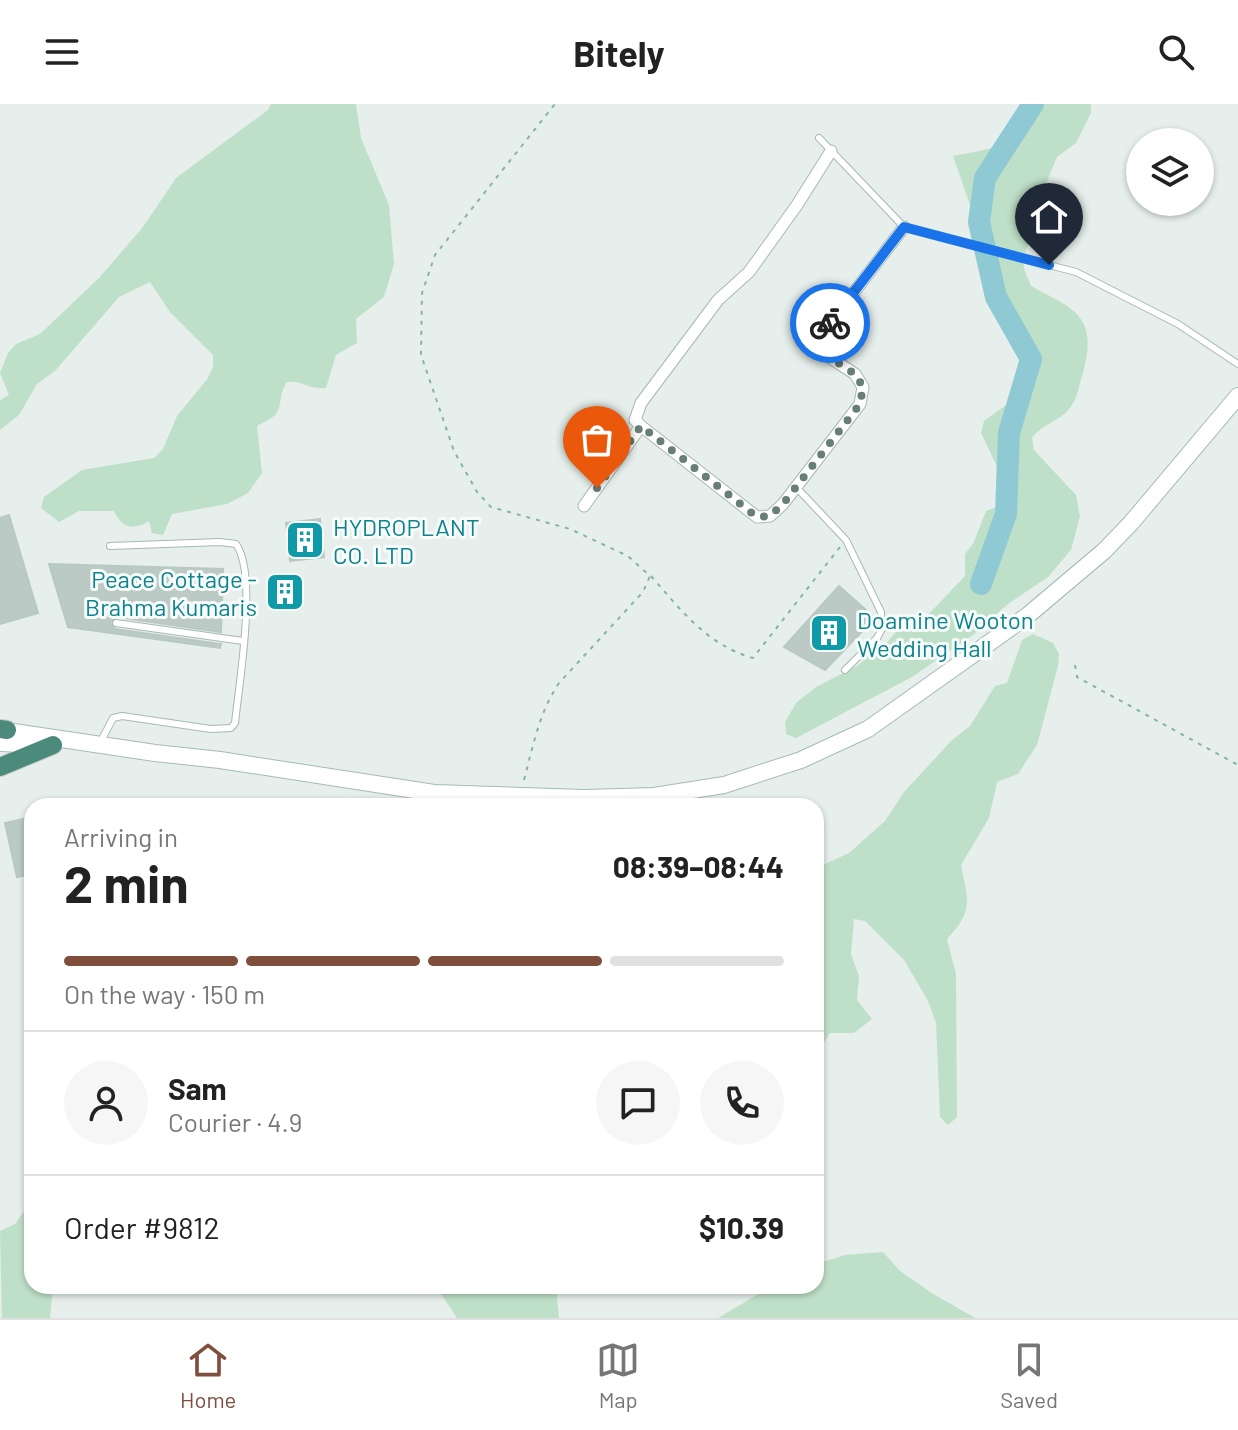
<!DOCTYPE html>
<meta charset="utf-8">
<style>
:root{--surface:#fff;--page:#f6f6f6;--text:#222;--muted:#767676;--line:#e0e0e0;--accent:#804e3d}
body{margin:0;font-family:Barlow,sans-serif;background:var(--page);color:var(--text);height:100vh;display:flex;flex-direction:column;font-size:30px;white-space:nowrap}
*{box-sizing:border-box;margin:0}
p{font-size:26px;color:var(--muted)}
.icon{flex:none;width:44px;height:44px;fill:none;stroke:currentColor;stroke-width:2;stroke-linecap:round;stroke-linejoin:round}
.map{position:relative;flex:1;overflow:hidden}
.details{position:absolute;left:24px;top:694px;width:800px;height:496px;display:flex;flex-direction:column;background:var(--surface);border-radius:24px;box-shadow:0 2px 6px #0004}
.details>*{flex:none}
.controls{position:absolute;left:1126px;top:24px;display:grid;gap:16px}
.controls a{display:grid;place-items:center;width:88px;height:88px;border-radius:50%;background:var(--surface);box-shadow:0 2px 6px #0004;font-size:40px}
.pin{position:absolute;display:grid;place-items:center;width:68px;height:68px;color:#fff;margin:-82px -34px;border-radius:50% 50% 50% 0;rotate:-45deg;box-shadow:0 0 8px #0007}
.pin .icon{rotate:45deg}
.courier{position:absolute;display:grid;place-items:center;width:80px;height:80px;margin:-40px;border:6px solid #1a73e8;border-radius:50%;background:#fff;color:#222;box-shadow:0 2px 10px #0007}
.headline em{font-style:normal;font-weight:700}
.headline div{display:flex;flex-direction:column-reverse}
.headline{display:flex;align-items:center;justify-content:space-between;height:136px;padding:0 40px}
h1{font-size:52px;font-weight:700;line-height:60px}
.bar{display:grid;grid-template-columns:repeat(4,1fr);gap:12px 8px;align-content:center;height:96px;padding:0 40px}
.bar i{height:10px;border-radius:6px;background:var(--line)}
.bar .on{background:var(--accent)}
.bar p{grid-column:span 4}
.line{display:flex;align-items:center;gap:20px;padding:0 40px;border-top:2px solid var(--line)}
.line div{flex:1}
.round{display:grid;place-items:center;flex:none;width:84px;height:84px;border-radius:42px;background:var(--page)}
header{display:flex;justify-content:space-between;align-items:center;height:104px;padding:0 40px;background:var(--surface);font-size:36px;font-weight:700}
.tab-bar{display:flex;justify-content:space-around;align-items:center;height:112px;border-top:2px solid var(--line);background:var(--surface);font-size:22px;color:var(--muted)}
.tab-bar a{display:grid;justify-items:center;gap:4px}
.tab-bar .on{color:var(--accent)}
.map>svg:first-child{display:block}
.green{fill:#bfe0c8}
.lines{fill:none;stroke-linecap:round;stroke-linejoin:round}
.river{stroke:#8ec9d4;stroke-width:22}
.building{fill:#bbcac4;stroke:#b8c9c2;stroke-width:2}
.service-casing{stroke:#a8b8b2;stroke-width:8}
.minor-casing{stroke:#a8b8b2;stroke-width:13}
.secondary-casing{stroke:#a4bbb3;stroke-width:18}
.trunk-casing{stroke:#c2cac8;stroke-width:20}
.path{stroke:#86b3a5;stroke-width:2;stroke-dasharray:4 6;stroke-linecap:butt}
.service{stroke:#fff;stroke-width:6}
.minor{stroke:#fff;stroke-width:11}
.secondary{stroke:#fff;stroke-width:16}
.trunk{stroke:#4c8a7c;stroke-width:18}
.done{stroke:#687f78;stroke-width:8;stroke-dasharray:0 14.4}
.route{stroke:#1a73e8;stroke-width:10}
.labels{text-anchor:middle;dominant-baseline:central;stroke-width:6;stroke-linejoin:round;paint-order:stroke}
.culture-label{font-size:24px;fill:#0d838f;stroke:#f7fbf9;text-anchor:start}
</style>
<header><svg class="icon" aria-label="menu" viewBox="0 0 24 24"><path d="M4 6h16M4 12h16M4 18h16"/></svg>Bitely<svg class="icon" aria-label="search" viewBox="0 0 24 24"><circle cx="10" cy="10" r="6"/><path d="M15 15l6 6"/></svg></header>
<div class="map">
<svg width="1238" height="1214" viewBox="0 0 1238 1214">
<rect width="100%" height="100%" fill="#e6efeb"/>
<g class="green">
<path d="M271,0H356L361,34L389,101L394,160L384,193L356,215L357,239L336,251L326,284C310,286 301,276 287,278C278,290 283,303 275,311C271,315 262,319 257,322L262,369L248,389L227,400L172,410L163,431L152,429L149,417C133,427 122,424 114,407H79L59,418L41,404L44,393L82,366L154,354L163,345L177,312L208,274L213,263V251L170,208L150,178L119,193L55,267L37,280L19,311L0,326V296L9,291L0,269L8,249L16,240L40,230L100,173L143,123L176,74L268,6Z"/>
<path d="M1035,0H1091V9L1076,39L1057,53L1043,87C1058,116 1019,135 1024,164C1025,169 1029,176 1031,182C1076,206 1098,212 1083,269C1079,280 1078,294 1070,304C1060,317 1042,320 1032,334L1034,346L1076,391L1080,412L1071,446L1048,473L1008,500L973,531L912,573L796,634L786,630L785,618L796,599L816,583L859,561L874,544L886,540L901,522L924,515L965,472V450L973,440L986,407L997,403L1004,394L1001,371L981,329L984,317L1013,296L1021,261L1014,228L953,52C990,45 1025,43 1035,0Z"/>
<path d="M1033,530L1053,539L1059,550L1058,562L1037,641L1018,670L997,678L989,714L961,761C968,796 974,807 947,835L956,870L957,1013L948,1021L940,1013L936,919L928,897L904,856L865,817L854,815L851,850L859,872L857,896L872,915L854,929H830L818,948L816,969V764L849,749L885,717L904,688L952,636L970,622L995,582L1007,579L1022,536Z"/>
<polygon points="32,1096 32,1182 53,1182 50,1214 2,1214 0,1127 15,1120"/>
<polygon points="883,1148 899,1166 930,1188 975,1214 718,1214 772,1182 816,1182 816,1160 845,1151"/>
<polygon points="441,1182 556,1182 559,1214 457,1214 441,1190"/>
</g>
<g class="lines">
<polyline class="river" points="981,480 1006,410 1009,329 1031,255 996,193 979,118 985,74 1033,0"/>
</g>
<g class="building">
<polygon points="9,411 38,509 0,520 0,414"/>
<polygon points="320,415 324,453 290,457 286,419"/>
<polygon points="49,460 223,465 221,528 117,513 110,519 115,525 221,540 220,544 68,523"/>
<polygon points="297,478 298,497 274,498 273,479"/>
<polygon points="839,482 875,514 825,566 784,543"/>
<polygon points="32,713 32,770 17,773 5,719"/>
</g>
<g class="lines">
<defs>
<g id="service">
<polyline points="819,34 904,123 1076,168 1178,220 1238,260"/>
<polyline points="796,383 846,436 881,508 882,525 877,534 845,566"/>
<polyline points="116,519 243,537"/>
<path d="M100,639L113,614L122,612L211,625L231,624L235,619C239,580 258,470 236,440L220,438L110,442"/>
</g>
<g id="minor">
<polyline points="641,322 757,413 770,412 783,400 860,300 863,283 855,270 823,249 820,238 825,226 904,123"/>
<polyline points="584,402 641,322 635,316 641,299 718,196 749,168 797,101 831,47"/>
</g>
<g id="secondary">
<polyline points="0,626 155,649 220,656 434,689 584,694 654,692 724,681 801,656 868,625 1027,512 1104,447 1131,419 1238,292"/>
<polyline points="0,639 43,641"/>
</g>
<g id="trunk">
<polyline points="0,625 7,626"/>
<polyline points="0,663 53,641"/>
</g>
</defs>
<use href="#service" class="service-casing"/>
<use href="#minor" class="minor-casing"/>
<use href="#secondary" class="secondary-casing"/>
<use href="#trunk" class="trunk-casing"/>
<g class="path">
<path d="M651,472C681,506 707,541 753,554L840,443"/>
<polyline points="1075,561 1077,573 1238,661"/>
<path d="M524,676C533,642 539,609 559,579L643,488L650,472L628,452L570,425L491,403L477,388L454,347L421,251L422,189L435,151L555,0"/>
</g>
<use href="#service" class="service"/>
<use href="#minor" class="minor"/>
<use href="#secondary" class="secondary"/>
<use href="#trunk" class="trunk"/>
</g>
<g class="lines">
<polyline class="done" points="597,384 641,322 757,413 770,412 783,400 860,300 863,283 855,270 823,249 820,238 830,219"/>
<polyline class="route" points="830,219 904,123 1049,161"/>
</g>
<defs>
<symbol id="building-square" viewBox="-11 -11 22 22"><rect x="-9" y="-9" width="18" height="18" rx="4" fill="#0f9aa8" stroke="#f7fbf9"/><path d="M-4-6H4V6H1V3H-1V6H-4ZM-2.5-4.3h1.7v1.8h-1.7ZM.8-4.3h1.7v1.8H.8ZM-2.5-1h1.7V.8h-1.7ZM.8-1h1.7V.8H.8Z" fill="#fff"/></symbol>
</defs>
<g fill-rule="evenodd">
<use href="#building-square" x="283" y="414" width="44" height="44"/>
<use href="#building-square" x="263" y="466" width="44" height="44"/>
<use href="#building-square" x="807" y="507" width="44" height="44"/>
</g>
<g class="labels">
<g class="culture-label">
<text x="333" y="422">HYDROPLANT<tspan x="333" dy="28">CO. LTD</tspan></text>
<text x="257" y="474" text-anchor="end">Peace Cottage -<tspan x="257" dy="28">Brahma Kumaris</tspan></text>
<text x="857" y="515">Doamine Wooton<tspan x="857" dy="28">Wedding Hall</tspan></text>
</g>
</g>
</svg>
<div class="controls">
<a><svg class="icon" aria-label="layers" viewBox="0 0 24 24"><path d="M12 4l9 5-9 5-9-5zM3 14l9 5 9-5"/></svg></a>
</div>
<div class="pin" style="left:597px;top:384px;background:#ea580c"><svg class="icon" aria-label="bag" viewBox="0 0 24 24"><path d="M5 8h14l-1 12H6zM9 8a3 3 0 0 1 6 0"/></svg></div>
<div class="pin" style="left:1049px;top:161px;background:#1f2937"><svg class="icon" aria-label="home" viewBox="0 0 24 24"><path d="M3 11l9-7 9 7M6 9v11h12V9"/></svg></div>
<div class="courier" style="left:830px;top:219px"><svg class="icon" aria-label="bike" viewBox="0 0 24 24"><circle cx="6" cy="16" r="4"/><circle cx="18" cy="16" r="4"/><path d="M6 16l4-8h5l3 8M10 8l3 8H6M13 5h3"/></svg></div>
<section class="details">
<div class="headline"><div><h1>2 min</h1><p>Arriving in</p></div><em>08:39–08:44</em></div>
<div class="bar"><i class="on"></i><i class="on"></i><i class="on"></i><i></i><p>On the way · 150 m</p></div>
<div class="line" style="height:144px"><a class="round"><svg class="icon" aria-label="person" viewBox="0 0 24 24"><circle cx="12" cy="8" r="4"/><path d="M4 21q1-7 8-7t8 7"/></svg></a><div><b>Sam</b><p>Courier · 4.9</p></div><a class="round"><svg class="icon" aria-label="chat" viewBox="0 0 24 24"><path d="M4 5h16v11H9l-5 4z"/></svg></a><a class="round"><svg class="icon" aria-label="phone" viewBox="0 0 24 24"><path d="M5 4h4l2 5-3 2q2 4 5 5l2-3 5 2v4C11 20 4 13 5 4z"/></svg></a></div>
<div class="line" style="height:104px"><div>Order #9812</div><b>$10.39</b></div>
</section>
</div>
<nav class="tab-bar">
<a class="on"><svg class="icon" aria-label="home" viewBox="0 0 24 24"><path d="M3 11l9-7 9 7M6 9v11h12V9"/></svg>Home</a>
<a><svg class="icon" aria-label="map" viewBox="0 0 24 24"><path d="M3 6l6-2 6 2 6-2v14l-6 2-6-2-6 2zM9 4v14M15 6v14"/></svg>Map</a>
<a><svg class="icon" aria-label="saved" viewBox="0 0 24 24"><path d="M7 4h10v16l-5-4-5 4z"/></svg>Saved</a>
</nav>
